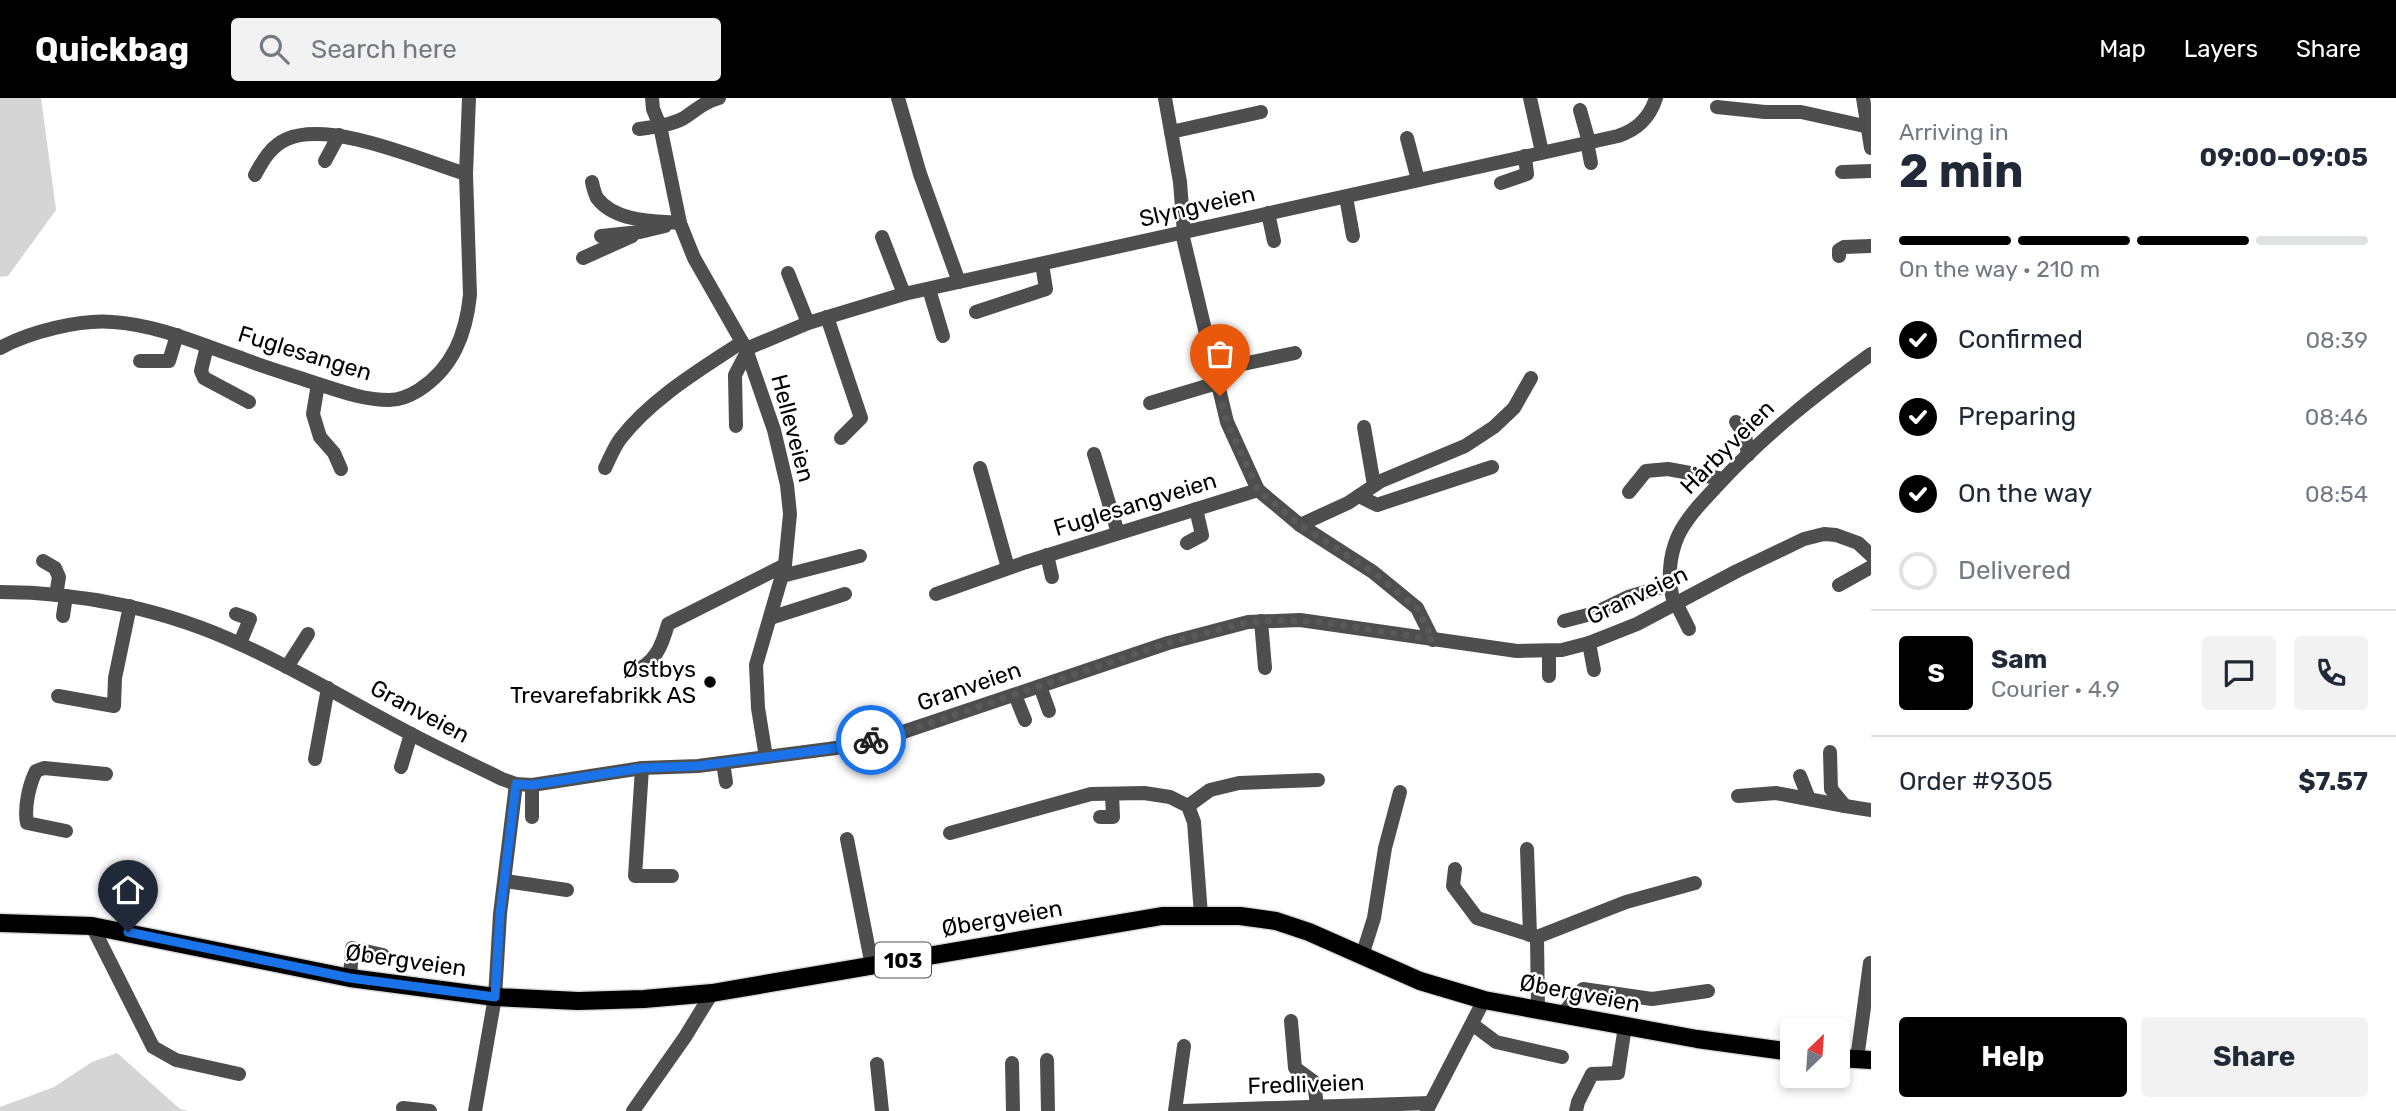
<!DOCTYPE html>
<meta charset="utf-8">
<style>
:root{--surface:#fff;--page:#f2f2f3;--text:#1f2937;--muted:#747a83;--line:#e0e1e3;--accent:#000}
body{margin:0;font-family:Rubik,sans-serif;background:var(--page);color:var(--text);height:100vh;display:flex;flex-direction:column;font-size:26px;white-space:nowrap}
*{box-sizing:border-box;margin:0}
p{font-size:23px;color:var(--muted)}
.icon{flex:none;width:38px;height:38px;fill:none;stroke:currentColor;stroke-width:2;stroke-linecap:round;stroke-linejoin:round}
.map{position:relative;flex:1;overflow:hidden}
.panel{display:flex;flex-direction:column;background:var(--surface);width:525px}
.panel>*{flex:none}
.needle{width:46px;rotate:25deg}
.tools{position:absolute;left:1780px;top:920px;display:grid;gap:14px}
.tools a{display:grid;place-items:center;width:70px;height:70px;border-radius:7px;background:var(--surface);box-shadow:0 4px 10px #0003;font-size:35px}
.pin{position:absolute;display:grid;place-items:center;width:60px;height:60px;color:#fff;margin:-72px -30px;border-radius:50% 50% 50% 0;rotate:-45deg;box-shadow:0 0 7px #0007}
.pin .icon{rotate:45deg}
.courier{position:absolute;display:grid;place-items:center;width:70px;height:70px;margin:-35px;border:5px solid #1a73e8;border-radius:50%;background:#fff;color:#222;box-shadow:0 2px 9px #0007}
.summary em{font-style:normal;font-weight:700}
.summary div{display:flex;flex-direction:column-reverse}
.summary{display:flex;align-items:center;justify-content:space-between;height:119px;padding:0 28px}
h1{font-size:46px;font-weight:700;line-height:52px}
.bar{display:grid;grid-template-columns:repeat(4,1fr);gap:10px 7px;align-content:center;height:84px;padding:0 28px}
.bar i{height:9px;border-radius:5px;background:var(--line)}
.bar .on{background:var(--accent)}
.bar p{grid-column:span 4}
.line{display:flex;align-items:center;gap:18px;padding:0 28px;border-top:2px solid var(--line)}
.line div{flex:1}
.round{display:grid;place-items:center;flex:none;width:74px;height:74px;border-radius:7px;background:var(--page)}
ol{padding:0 28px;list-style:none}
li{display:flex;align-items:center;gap:21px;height:77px}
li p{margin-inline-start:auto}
li .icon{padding:7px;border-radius:50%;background:var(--accent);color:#fff;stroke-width:4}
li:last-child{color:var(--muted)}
li i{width:38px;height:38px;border:4px solid var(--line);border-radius:50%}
.primary-button{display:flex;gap:14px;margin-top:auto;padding:14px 28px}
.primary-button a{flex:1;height:80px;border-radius:7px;background:var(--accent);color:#fff;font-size:28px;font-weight:700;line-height:80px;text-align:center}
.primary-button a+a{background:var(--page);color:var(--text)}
header{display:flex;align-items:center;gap:42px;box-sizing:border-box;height:98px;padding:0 35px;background:var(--accent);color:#fff}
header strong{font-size:33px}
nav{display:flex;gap:38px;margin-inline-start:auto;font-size:24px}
.search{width:490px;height:63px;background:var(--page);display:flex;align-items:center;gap:18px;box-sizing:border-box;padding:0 24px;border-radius:7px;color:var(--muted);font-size:26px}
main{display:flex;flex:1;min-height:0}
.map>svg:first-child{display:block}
.green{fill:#d5d5d5}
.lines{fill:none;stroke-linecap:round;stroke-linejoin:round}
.primary-casing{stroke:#dbdbdb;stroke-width:21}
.lane{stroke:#4e4e4e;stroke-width:14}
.street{stroke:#4e4e4e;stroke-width:14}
.primary{stroke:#000;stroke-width:18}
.done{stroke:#595959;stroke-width:7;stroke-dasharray:0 12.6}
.route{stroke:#1a73e8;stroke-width:9}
.poi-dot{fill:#000;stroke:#fff;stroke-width:2.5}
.labels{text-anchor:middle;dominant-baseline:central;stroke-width:5;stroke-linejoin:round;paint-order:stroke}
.shield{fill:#fff;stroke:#4c4c4c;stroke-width:2}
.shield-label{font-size:21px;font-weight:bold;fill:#000}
.street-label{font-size:23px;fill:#000;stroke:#fff}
.poi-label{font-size:23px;fill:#000;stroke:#fff;text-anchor:end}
</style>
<header>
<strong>Quickbag</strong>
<div class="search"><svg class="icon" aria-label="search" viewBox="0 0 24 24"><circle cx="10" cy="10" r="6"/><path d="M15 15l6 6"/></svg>Search here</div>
<nav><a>Map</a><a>Layers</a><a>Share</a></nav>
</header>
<main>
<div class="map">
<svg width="1871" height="1013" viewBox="0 0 1871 1013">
<rect width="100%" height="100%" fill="#fff"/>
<g class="green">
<polygon points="0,0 41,0 56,112 8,178 0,179"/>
<polygon points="117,955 180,1011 189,1013 0,1013 0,1009 54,989 92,964"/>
</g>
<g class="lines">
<defs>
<g id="primary">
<polyline points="0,825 92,828 350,880 495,899 578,903 644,901 712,895 1162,818 1240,818 1276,823 1309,834 1420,883 1484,902 1697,941 1792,954"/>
<polyline points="1838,960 1871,962"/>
</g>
</defs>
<use href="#primary" class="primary-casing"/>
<g class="lane">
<polyline points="652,0 653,11 660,28"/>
<polyline points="1165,0 1180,84 1184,135"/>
<polyline points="1530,0 1542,54"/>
<polyline points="1717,9 1765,14 1801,14 1869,29"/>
<polyline points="1580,12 1589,44"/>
<path d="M639,31C654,29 671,27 684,20C696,12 704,4 719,0"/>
<polyline points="1171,34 1261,14"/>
<polyline points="1407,40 1418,82"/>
<polyline points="1587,44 1591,65"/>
<polyline points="325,63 339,37"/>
<polyline points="1842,74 1871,73"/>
<path d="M255,77C263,62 271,48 287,41C330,22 421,62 466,76"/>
<path d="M592,84C593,89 595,96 597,100C615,124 654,123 680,125"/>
<polyline points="1501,85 1527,76 1525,58"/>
<polyline points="1346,99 1353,138"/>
<polyline points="1268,115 1274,143"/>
<polyline points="601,138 640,134 665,128"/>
<polyline points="882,139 904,196"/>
<polyline points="1839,158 1839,152 1844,149 1871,148"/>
<polyline points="583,160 632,138"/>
<polyline points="788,175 808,225"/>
<polyline points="929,191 943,238"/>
<polyline points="976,214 1046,191 1042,166"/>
<polyline points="827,219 861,320 841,340"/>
<polyline points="207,248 201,273 204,280 249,304"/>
<polyline points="140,263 169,263 177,237"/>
<polyline points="1214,272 1295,255"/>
<polyline points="318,286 313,316 320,339 334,355 341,371"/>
<polyline points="1150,305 1217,285"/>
<polyline points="1736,324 1745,337 1748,357"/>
<polyline points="736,328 735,277 747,254"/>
<polyline points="1364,329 1374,387"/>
<polyline points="1094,356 1118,435"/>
<path d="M605,370C610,360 614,349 621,340C652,300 700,272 742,244"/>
<polyline points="980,370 1008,470"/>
<polyline points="1629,394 1646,373 1668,371 1723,381"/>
<polyline points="1359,398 1377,407 1492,369"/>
<polyline points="1300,427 1348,405 1381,383 1465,348 1494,329 1514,310 1531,280"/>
<polyline points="1187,445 1202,437 1196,411"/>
<polyline points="1047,457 1052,479"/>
<polyline points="43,463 55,470 59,479 56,497"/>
<polyline points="782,478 860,458"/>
<polyline points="1839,487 1871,469"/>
<polyline points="936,496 1026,464"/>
<polyline points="1676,505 1689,531"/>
<polyline points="236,516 250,521 240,545"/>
<polyline points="63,518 66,498"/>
<polyline points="770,520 845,496"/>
<polyline points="1261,523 1265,570"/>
<polyline points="1564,523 1595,515 1628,499 1669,487"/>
<polyline points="1589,545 1594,572"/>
<polyline points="1549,553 1549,578"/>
<polyline points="287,569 308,536"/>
<path d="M632,574C655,566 662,548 668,526L785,467"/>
<polyline points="1040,588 1049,613"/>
<polyline points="1015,597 1025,622"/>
<polyline points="58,598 114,608 115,580 130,508"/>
<polyline points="1830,654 1831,691 1845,708"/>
<polyline points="315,661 328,590"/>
<polyline points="723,665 726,684"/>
<polyline points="401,669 411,636"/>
<polyline points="642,670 635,778 672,778"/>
<polyline points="1800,678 1809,701"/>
<polyline points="532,687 532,719"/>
<polyline points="1738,698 1776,695 1845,708"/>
<polyline points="1188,708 1210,692 1239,685 1318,682"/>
<polyline points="1100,719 1113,719 1112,696"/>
<path d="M66,733L27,725C24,710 29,687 36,673L44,670L106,676"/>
<polyline points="950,735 1091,696 1144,695 1170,699 1188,708 1194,724 1201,817"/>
<polyline points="847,741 872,868"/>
<polyline points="1527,751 1530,837"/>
<polyline points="1455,771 1453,788 1477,820 1537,839 1538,912"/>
<polyline points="505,783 567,792"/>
<polyline points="92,828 153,949 176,962 239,976"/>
<polyline points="1537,839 1626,804 1695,785"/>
<polyline points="1362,858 1374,820 1385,750 1400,694"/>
<polyline points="350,880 352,850 383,857"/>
<polyline points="1562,917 1583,891 1652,901 1708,893"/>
<polyline points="1291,923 1295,970 1314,984 1317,1008"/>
<polyline points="1472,926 1496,944 1562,959"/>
<polyline points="1857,961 1870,865"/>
<polyline points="1047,962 1048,1013"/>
<polyline points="1012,965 1013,1013"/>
<polyline points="877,966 882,1013"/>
<polyline points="403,1010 430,1013"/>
<polyline points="475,1013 495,899 500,816 516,686"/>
<polyline points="633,1013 685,939 712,895"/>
<polyline points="1175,1013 1184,948"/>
<polyline points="1576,1013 1578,1004 1592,976 1618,975 1625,928"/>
</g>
<g class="street">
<polyline points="898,0 920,76 959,184"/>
<polyline points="1863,0 1871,50"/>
<polyline points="660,28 680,125 694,160 746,251 774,332 787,387 790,416 785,467 756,567 758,610 766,659"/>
<polyline points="1182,135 1227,324 1258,392 1300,427 1373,474 1417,510 1433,542"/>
<path d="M0,250C29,234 80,221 113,224C158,227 199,246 241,260C264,269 288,276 312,284C337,292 363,302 389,302C400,302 411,297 419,292C453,270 466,236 470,197L466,76L469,0"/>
<path d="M746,251L808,225L904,196L1618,38C1637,32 1650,19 1656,0"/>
<polyline points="1026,464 1258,392"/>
<path d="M0,494C82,494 168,512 242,547C300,573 355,607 411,636C441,652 472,666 502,681L516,686L532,687L642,670L698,668L836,650L897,636L1168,545L1248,524L1300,522L1517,553L1562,552L1589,545L1637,526L1737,473L1804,441L1824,436L1836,437L1858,445L1871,457"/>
<path d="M1674,506C1668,482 1668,461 1678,438C1687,419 1703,403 1717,388C1763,338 1816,296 1871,256"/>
<polyline points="1845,708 1871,712"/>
<polyline points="1427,1012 1484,902"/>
<polyline points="1183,1013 1430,1005"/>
</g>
<use href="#primary" class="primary"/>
</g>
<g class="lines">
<polyline class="done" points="871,642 897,636 1168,545 1248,524 1276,522 1322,524 1433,542 1417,510 1373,474 1300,427 1258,392 1227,324 1220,298"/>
<polyline class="route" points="128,834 350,880 495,899 500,816 516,686 532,687 642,670 698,668 836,650 871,642"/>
</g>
<circle class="poi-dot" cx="710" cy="584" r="7"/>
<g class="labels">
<rect class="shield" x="875" y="844.5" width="56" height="35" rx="5"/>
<g class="shield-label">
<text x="903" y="862">103</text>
</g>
<g class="street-label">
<text transform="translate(1197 108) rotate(-13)">Slyngveien</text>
<text transform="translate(305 255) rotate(17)">Fuglesangen</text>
<text transform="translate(793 330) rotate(75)">Helleveien</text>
<text transform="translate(1727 349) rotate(-45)">Hårbyveien</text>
<text transform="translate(1135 406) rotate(-17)">Fuglesangveien</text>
<text transform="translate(1637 497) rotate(-25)">Granveien</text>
<text transform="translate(969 588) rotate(-19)">Granveien</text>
<text transform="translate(420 613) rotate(28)">Granveien</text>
<text transform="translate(1002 820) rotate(-10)">Øbergveien</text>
<text transform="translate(406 862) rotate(8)">Øbergveien</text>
<text transform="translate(1580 895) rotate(11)">Øbergveien</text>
<text transform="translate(1306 986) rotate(-2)">Fredliveien</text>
</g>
<g class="poi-label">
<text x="696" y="571">Østbys<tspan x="696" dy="26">Trevarefabrikk AS</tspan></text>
</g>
</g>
</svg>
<div class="tools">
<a><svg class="needle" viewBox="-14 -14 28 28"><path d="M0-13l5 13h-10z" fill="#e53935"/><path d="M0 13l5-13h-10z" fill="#747a83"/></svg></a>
</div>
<div class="pin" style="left:1220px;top:298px;background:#ea580c"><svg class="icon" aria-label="bag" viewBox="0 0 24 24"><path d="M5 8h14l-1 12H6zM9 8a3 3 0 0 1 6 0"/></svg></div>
<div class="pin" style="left:128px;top:834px;background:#1f2937"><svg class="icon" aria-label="home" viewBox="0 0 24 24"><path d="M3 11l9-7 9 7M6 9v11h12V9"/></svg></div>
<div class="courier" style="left:871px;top:642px"><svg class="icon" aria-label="bike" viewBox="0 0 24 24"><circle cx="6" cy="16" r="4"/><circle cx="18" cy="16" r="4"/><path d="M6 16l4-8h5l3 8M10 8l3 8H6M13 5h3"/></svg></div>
</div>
<section class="panel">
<div class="summary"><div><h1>2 min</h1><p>Arriving in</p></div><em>09:00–09:05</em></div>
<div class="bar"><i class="on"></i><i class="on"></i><i class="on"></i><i></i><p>On the way · 210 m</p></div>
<ol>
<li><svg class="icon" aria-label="check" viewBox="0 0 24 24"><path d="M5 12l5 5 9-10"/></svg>Confirmed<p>08:39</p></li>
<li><svg class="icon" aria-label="check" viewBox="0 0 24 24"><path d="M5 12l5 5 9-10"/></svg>Preparing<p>08:46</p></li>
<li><svg class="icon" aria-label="check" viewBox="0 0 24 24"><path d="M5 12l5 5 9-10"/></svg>On the way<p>08:54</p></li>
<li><i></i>Delivered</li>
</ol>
<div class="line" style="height:126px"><b class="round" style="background:var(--accent);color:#fff">S</b><div><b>Sam</b><p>Courier · 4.9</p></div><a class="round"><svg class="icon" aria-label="chat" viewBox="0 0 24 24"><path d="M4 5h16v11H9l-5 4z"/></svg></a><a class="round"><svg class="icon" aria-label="phone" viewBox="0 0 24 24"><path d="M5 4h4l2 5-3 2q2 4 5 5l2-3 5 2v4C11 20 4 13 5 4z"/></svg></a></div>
<div class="line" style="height:91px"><div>Order #9305</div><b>$7.57</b></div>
<div class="primary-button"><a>Help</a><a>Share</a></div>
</section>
</main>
